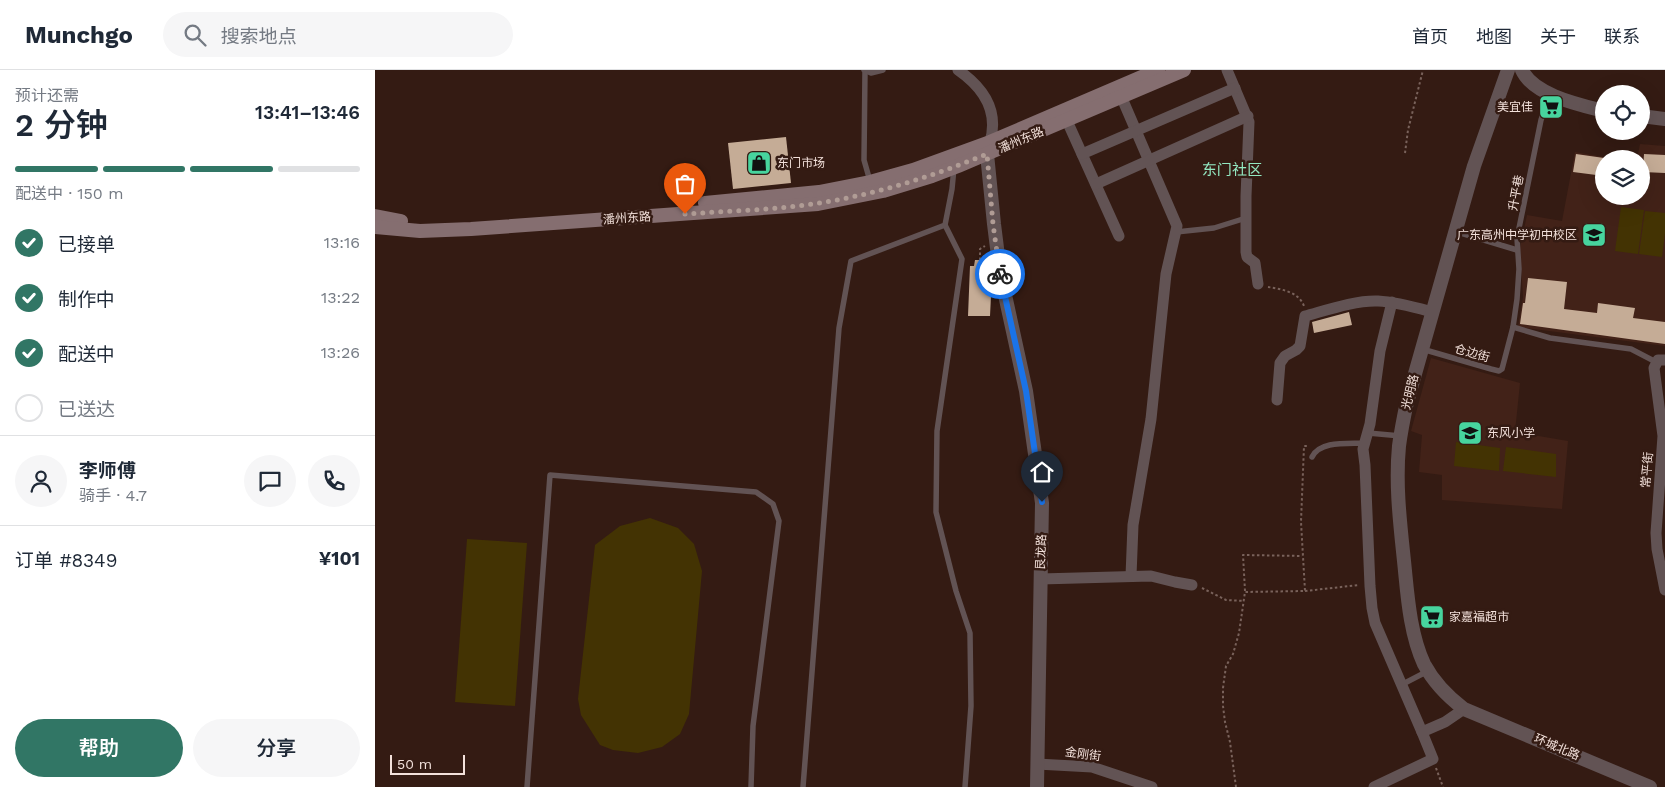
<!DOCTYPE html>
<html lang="zh">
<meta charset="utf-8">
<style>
:root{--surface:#fff;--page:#f6f6f7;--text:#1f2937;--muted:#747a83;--line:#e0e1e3;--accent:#317665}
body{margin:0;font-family:"Work Sans","Noto Sans SC",sans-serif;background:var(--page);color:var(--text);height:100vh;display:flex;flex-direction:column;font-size:19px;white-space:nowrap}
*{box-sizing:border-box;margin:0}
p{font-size:16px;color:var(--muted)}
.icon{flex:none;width:28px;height:28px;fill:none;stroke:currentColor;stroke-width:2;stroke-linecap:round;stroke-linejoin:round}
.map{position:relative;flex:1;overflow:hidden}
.sheet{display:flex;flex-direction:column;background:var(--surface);width:375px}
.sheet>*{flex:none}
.controls{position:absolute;left:1220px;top:15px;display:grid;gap:10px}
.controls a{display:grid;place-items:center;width:55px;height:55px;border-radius:50%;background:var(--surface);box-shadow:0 5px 20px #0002;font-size:25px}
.scale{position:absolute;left:15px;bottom:12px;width:75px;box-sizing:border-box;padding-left:5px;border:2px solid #f3e1db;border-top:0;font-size:14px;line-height:18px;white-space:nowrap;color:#f3e1db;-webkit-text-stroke:4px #341b13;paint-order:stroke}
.pin{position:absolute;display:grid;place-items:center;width:42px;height:42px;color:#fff;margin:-51px -21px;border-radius:50% 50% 50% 0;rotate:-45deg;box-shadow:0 0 5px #0007}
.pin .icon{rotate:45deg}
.courier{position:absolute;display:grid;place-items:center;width:50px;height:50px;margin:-25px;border:4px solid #1a73e8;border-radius:50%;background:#fff;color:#222;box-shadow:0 1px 6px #0007}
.head em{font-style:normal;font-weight:600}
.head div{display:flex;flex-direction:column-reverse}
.head{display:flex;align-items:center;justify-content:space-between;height:85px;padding:0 15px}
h1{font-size:32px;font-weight:600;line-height:38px}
.bar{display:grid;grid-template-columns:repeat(4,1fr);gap:8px 5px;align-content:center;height:60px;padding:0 15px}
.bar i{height:6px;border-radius:4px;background:var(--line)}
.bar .current{background:var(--accent)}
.bar p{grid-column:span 4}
.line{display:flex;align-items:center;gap:12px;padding:0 15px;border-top:1px solid var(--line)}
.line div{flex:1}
.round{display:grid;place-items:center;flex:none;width:52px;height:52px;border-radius:26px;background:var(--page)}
ol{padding:0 15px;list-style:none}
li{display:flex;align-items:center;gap:15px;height:55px}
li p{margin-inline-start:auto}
li .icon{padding:5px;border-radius:50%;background:var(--accent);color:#fff;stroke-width:4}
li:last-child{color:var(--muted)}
li i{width:28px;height:28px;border:2px solid var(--line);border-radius:50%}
.primary-button{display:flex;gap:10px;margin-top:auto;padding:10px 15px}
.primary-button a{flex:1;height:58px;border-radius:30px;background:var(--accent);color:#fff;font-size:20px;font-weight:600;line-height:58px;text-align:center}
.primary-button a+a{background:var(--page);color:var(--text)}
header{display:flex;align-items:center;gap:30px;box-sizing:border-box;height:70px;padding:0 25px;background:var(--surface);border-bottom:1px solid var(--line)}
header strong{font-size:24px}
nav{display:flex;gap:28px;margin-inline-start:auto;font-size:18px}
.search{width:350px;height:45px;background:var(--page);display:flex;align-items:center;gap:12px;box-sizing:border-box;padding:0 18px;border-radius:28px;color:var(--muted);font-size:19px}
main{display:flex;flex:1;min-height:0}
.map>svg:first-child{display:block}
.built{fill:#422218}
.green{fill:#433303}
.building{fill:#c5ac96}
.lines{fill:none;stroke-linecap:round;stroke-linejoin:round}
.path{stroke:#79625b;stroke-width:2;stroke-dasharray:2.5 2.5;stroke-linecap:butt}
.service{stroke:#625354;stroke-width:5.5}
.minor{stroke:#625354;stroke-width:11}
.tertiary{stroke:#625354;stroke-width:14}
.secondary{stroke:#856e70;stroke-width:14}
.done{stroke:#b09c95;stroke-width:5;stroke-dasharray:0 9}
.route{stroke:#1a73e8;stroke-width:6}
.labels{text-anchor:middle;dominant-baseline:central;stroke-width:5;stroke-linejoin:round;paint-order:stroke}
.poi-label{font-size:12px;fill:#f3e1db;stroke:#341b13;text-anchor:start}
.street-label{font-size:12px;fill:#f3e1db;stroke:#341b13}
.quarter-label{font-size:15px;fill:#93e8c1;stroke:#341b13}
</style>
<header>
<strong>Munchgo</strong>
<div class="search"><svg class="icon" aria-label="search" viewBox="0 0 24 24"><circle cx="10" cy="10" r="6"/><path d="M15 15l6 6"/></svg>搜索地点</div>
<nav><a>首页</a><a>地图</a><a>关于</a><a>联系</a></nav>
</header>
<main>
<section class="sheet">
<div class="head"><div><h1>2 分钟</h1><p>预计还需</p></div><em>13:41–13:46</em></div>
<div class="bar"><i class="current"></i><i class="current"></i><i class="current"></i><i></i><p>配送中 · 150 m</p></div>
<ol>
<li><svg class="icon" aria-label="check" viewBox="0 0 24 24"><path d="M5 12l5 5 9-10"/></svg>已接单<p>13:16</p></li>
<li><svg class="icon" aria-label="check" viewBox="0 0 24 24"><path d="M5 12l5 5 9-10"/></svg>制作中<p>13:22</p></li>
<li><svg class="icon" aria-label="check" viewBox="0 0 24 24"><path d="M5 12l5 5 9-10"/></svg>配送中<p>13:26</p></li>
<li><i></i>已送达</li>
</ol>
<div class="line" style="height:90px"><a class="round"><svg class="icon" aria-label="person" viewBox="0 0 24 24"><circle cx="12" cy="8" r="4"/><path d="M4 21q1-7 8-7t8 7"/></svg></a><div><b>李师傅</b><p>骑手 · 4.7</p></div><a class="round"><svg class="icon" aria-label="chat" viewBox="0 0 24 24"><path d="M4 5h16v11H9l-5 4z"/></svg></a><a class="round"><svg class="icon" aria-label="phone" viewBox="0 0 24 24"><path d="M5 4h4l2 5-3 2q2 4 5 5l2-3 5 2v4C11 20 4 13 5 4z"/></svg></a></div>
<div class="line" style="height:65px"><div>订单 #8349</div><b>¥101</b></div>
<div class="primary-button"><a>帮助</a><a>分享</a></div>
</section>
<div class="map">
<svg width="1290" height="717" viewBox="0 0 1290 717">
<rect width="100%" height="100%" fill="#341b13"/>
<g class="built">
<polygon points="1265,74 1290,76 1290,276 1143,257 1148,227 1145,178 1152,145 1187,151 1200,82 1240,89 1229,89 1229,126 1266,126 1266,89 1262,89"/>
<polygon points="1056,288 1145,313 1140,362 1193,371 1187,439 1067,430 1067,405 1044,402 1047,365 1036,361"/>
</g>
<g class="green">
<polygon points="1246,137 1269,140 1263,184 1240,181"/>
<polygon points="1270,141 1290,143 1290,163 1287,187 1264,184"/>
<polygon points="1081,372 1125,378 1124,401 1079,396"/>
<polygon points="1131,377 1181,384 1181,407 1128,401"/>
<polygon points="275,448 303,458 319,474 327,501 314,644 305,664 287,677 263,683 238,680 225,675 206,645 203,629 220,475 245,456"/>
<polygon points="92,469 152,473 140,636 80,632"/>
</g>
<g class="building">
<polygon points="411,67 416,113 358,119 353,73"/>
<polygon points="1201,84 1229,88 1229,106 1198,102"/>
<polygon points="1269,84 1290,85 1290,103 1268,102"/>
<polygon points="600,190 610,190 610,197 614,197 613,205 617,206 615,246 593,246 595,196 599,196"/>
<polygon points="1153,208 1192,212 1189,239 1222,243 1223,233 1260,238 1258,248 1290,252 1290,274 1145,254 1148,233 1150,233"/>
<polygon points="974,242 977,255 939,263 937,252"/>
</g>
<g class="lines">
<g class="path">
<polyline points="1030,83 1033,60 1048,0"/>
<polyline points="605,190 605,179 610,176"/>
<path d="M893,217C906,219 924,222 929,236"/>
<polyline points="827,518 851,530 869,531"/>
<polyline points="870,521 868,485 927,486"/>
<polyline points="930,521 984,515"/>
<polyline points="1061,698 1068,717"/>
<polyline points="861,717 855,672 850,652 848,636 848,618 851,596 858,584 864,563 870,522 930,521 926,452 929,376 934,376"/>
</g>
<g class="service">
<polyline points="489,0 496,3 508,0"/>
<polyline points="490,1 489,90 495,111"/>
<polyline points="570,155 587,189 562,361 561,442 581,521 595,563 596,636 590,717"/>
<polyline points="1079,161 1142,180"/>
<polyline points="801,162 839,158 871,148"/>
<polyline points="1138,257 1175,268 1256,279 1281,292"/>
<polyline points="1047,279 1116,299 1124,301 1127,299 1138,257 1142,229 1144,199 1142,168 1166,50 1175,24"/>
<polyline points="993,363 1026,366"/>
<path d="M937,387C945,370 974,374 990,373"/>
<polyline points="1026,615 1053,601"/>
<polyline points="152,717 175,405 381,422 398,434 404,451 378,656 376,717"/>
<polyline points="428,717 464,258 476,191 570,155 577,119 579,98"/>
</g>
<g class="minor">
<path d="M583,0C609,18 624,41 615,72"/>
<polyline points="852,0 874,52 871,126 871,182 872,187 880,193 883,214"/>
<polyline points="743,19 802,156 791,204 776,349 758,455 756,506"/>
<polyline points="688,42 744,166"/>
<polyline points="707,84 860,18"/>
<polyline points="721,114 873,46"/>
<polyline points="1017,232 1005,281 995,354 988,379 990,395 995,516 997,538 1000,553 1047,662"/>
<polyline points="1290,290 1283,290 1279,298 1288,366 1281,463 1282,479 1290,520"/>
<path d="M902,330L905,293L910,286L921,280L925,276L930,246C952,240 981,230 1003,231C1022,232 1039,237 1057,242"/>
<polyline points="665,509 776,506 800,512 817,515"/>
<polyline points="662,694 717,697 777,717"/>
<polyline points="999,717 1058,689 1047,662 1070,652 1089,639"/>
</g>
<g class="tertiary">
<path d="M1133,0L1099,96L1032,332C1029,346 1026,361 1024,376C1020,418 1026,460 1030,501C1033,532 1036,566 1049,594C1059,613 1072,626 1089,639L1275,717"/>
<path d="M1147,0C1158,25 1205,35 1229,41"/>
<polyline points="1266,46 1290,49"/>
<polyline points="615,73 612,84 619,154 625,202 651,321 667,433 662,717"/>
</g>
<g class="secondary">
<polyline points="330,133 444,122 495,112 538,100 615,72 783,0"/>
<polyline points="0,146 26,151"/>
<polyline points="0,157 45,161 96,159 443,134 508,121 557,106 583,96 809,0"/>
</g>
</g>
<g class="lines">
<path class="done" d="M310,144C354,141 400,140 444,133C503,124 558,106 612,84L618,154L625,204"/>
<polyline class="route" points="625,204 651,321 667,432"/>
</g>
<defs>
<symbol id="supermarket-square" viewBox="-11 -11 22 22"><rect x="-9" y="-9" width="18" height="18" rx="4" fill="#47d49e" stroke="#341b13"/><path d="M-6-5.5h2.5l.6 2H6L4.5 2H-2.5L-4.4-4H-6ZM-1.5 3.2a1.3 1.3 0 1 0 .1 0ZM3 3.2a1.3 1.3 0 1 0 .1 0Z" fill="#111"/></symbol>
<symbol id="shop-square" viewBox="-11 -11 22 22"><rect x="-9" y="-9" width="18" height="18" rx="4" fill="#47d49e" stroke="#341b13"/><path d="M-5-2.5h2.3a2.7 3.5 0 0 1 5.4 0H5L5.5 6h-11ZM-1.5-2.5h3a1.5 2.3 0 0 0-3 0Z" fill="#111"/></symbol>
<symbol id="school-square" viewBox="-11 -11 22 22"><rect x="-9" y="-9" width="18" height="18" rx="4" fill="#47d49e" stroke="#341b13"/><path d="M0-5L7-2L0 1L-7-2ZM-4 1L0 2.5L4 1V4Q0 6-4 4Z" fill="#111"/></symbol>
</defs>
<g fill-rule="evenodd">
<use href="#supermarket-square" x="1162" y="23" width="28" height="28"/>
<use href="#shop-square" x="370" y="79" width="28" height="28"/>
<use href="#school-square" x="1205" y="151" width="28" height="28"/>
<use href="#school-square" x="1081" y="349" width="28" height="28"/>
<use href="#supermarket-square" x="1043" y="533" width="28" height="28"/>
</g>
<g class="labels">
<g class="poi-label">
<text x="1158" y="37" text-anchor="end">美宜佳</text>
<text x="402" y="93">东门市场</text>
<text x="1202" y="165" text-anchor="end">广东高州中学初中校区</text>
<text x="1112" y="363">东风小学</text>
<text x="1074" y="547">家嘉福超市</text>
</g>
<g class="street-label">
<text transform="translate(646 70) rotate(-23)">潘州东路</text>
<text transform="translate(1141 123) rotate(-79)">升平巷</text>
<text transform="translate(252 148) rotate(-4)">潘州东路</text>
<text transform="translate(1097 283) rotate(16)">仓边街</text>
<text transform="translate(1035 322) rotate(-76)">光明路</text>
<text transform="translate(1272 400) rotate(-85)">常平街</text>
<text transform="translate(666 482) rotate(-88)">艮龙路</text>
<text transform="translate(1182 677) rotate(23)">环城北路</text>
<text transform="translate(708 684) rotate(8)">金刚街</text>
</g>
<g class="quarter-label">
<text x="857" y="100">东门社区</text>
</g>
</g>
</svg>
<div class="controls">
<a><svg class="icon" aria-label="locate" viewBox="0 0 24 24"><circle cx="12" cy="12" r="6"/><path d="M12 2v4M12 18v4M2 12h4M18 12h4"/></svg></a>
<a><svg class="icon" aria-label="layers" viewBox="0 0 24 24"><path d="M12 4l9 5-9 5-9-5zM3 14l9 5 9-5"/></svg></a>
</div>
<div class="scale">50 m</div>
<div class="pin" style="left:310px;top:144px;background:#ea580c"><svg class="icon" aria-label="bag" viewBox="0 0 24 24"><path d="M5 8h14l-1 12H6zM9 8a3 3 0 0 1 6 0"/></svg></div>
<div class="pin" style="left:667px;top:432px;background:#1f2937"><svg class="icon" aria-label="home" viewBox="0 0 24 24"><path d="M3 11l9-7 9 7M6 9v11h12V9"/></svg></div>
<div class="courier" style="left:625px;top:204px"><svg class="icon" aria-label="bike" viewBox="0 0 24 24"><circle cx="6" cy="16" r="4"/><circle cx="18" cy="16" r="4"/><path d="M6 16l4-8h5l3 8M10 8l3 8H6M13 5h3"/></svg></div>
</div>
</main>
